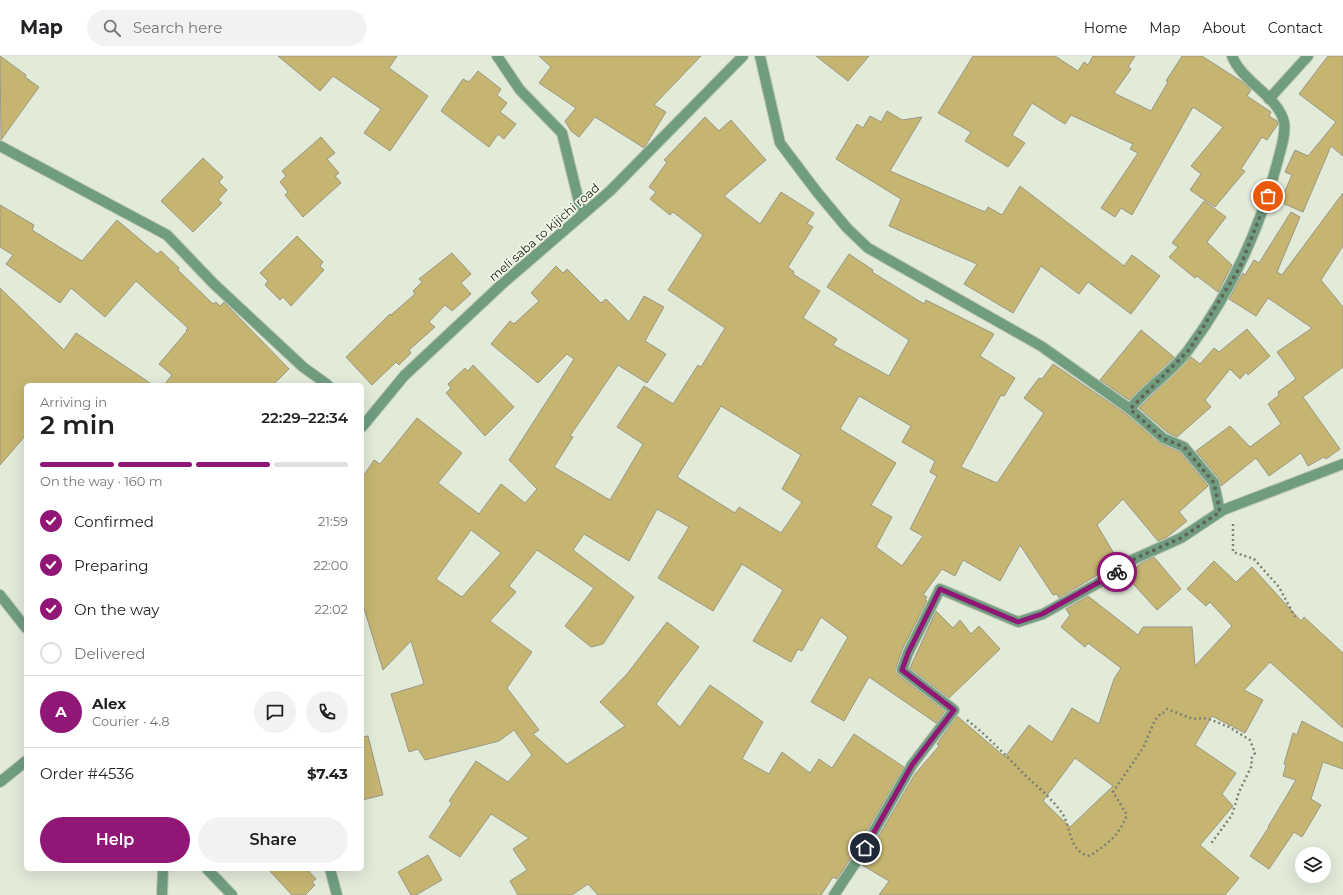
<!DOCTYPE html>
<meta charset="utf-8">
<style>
:root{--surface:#fff;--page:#f2f2f2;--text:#202124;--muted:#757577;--line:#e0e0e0;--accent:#901775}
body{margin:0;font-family:Montserrat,sans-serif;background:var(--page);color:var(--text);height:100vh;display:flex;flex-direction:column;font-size:15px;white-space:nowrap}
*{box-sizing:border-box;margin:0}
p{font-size:13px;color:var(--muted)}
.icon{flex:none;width:22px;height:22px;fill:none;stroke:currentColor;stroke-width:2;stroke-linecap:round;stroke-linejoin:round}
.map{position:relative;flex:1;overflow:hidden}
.panel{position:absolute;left:24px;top:327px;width:340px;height:488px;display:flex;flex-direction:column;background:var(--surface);border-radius:6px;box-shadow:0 4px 16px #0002}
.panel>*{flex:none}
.tools{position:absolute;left:1295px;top:791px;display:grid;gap:8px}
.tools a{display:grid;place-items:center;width:36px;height:36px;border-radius:50%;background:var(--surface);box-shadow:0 4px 16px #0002;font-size:20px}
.pin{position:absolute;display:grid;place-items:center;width:34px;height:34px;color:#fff;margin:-17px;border:2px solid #fff;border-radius:50%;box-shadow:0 1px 4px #0007}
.courier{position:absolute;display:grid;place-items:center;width:40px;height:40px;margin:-20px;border:3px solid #901775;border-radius:50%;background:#fff;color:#222;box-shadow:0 1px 5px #0007}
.head em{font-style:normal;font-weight:600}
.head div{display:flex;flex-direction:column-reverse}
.head{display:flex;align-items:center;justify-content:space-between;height:68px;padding:0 16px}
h1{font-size:26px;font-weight:600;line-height:30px}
.bar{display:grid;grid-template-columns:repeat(4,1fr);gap:6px 4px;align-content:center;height:48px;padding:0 16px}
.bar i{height:5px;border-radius:3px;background:var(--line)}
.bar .on{background:var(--accent)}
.bar p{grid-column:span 4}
.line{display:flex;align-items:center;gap:10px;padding:0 16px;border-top:1px solid var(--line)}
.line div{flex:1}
.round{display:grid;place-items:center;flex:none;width:42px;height:42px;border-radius:21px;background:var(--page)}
ol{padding:0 16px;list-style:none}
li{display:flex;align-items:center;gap:12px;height:44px}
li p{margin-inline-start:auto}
li .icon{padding:4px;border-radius:50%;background:var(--accent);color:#fff;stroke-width:4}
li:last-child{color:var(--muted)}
li i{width:22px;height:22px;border:2px solid var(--line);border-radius:50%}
.cta{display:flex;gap:8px;margin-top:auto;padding:8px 16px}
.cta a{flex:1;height:46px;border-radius:24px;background:var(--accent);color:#fff;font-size:16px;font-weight:600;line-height:46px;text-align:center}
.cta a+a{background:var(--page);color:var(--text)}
header{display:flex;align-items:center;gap:24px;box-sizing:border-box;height:56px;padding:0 20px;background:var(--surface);border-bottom:1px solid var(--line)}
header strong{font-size:19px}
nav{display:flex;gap:22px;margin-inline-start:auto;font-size:14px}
.search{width:280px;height:36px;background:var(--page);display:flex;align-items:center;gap:10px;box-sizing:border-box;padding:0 14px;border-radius:22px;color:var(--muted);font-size:15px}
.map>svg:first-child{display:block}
.building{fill:#c6b571;stroke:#9b9786;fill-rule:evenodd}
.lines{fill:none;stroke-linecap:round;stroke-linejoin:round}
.street-casing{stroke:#bec5b5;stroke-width:12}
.path{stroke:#7d8276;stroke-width:2.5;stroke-dasharray:2 3;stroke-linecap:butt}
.street{stroke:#6f9d7e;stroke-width:10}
.done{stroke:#60645a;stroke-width:4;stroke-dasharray:0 7.2}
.route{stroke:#901775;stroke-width:5}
.labels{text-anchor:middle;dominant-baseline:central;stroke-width:3.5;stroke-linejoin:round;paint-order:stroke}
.street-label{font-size:12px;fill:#1a1c16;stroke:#f0f7e5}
</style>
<header>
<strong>Map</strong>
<div class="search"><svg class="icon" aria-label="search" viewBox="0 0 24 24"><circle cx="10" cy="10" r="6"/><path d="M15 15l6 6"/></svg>Search here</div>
<nav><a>Home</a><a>Map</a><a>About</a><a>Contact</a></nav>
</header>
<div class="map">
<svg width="1343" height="839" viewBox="0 0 1343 839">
<rect width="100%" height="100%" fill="#e2ead8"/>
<g class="building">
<polygon points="0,0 26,19 25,21 39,31 1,84"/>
<polygon points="278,0 397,0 389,12 428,40 390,95 364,77 381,53 333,20 320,35"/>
<polygon points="539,0 701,0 654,49 666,56 644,92 595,61 579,81 571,75 565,65 576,52 539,27 551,11"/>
<polygon points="816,0 869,0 848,25"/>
<polygon points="973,0 1055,0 1078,15 1084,6 1088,9 1093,0 1135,0 1128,11 1131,13 1114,37 1151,55 1168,26 1166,25 1182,0 1202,0 1244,27 1251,34 1247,40 1271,56 1269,60 1277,65 1278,68 1267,84 1262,81 1241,113 1245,115 1215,151 1190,134 1201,118 1191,110 1223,71 1193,51 1132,159 1121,152 1115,161 1101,152 1138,97 1130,93 1133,88 1071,59 1065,68 1032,47 1012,79 1025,87 1008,111 965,85 971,76 938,57"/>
<polygon points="1328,0 1343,0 1343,100 1331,90 1303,156 1280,146 1292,119 1285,116 1295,94 1308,100 1336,66 1299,38"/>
<polygon points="478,15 501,33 497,39 507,47 500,56 516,68 504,83 498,78 489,91 441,55 463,23 469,26"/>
<polygon points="887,55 902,64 922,61 890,115 985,156 988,151 1002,159 1020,130 1124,210 1132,199 1160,220 1131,258 1088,226 1079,238 1041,210 1013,257 964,228 977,208 889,170 901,143 836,103 857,68 863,72 870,60 881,66"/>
<path d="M705,61L719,75L731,64L766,104L724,140L760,168L781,136L814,157L807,168L813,171L788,211L794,216L793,218L820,235L803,262L837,283L833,289L889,320L909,284L827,231L849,198L873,214L872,216L924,248L926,244L994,278L980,300L1015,322L1004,340L1001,339L961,411L997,427L1044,357L1024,342L1039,322L1042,323L1053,308L1126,358L1159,387L1180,396L1208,430L1179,456L1187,465L1167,481L1158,485L1123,443L1097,469L1119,506L1059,542L1057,538L1053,539L1020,489L1000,525L963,504L955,520L942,513L923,539L927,541L925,544L927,545L902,594L896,612L898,619L945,655L936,667L869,621L844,665L811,646L848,581L821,561L802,595L798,593L791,606L753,585L783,534L742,508L713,555L658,522L689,471L657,453L629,505L584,478L573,494L634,541L603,588L591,591L565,570L594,532L537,494L509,530L516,536L490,565L532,596L507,632L539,674L533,678L567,708L625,670L600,646L627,618L667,566L699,591L656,648L680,671L710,629L763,666L742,703L769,718L782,696L810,717L819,703L832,712L854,678L904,711L852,800L837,823L833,821L821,839H598L588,828L572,839H518L510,825L527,814L513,793L529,782L491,758L460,801L429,781L452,747L449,745L476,705L508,726L532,699L514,674L499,685L425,704L418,693L409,696L391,638L424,628L411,585L383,614L362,546V422L374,404L380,408L417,362L462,397L438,427L479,458L501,428L525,447L537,433L509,404L574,303L567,298L538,327L491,288L510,265L514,268L539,245L531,237L556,210L563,217L567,213L601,247L606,243L629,266L644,240L664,251L645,285L666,298L647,327L618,309L570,380L573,381L554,411L610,444L643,388L617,371L644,330L673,348L698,309L701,311L725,272L668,234L703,179L673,156L670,159L650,143L656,136L649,131L667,106L664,104ZM859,340L911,370L902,386L935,405L930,416L937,420L910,473L923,480L902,510L876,491L892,461L871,449L896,407L840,373ZM721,350L801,399L782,433L802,446L781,477L739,451L735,457L677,421ZM471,474L501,497L462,541L436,523Z"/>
<polygon points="321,81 335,97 327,103 339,117 335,120 341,127 303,161 285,139 288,136 280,126 286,120 282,115"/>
<polygon points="203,102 223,121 219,126 227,134 218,144 222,147 193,176 161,145"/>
<polygon points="1343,137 1343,190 1321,224 1343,251 1343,311 1303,341 1340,393 1326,403 1324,401 1308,410 1301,397 1269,420 1256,402 1221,430 1219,423 1196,395 1230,370 1250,391 1281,368 1268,348 1279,339 1278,336 1296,323 1277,296 1312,272 1268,242 1256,260 1229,243 1243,217 1245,219 1254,204 1259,207 1291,156 1300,161 1277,216 1282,219"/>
<polygon points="1204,145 1226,161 1207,186 1232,209 1218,236 1197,220 1195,222 1169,201 1178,191 1172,187"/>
<polygon points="0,149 34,169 32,174 82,205 117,164 157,198 161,195 179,212 178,214 213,248 216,246 220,250 224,246 289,313 273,329 164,329 172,319 159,308 187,275 186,274 188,272 136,225 105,261 71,232 60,247 6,208 13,199 0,191"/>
<polygon points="297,180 323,206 320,210 324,214 291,250 283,241 280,244 265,229 268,225 260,217"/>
<polygon points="452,197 471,218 461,227 471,238 452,255 445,249 429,266 435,271 409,294 411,297 399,309 396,306 372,329 346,301 390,258 391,259 415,238 413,235 422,226 419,223"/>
<polygon points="0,232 64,294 76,277 153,329 26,329 26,379 0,409"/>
<polygon points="1247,273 1270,300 1248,319 1246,316 1240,323 1230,313 1205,344 1211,351 1177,381 1167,376 1139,352 1191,301 1200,308 1214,292 1219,296"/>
<polygon points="1141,274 1174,301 1129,344 1100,324"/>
<polygon points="473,309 514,351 485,380 446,337 451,332 448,328 465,312 468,315"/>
<polygon points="1154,501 1181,533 1157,554 1126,520 1141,507"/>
<path d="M1214,505L1236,526L1252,511L1301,565L1304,561L1343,597V672L1270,606L1244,634L1263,644L1245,677L1212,660L1195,689L1236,717L1222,738L1233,750L1200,789L1239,822L1225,839H879L889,825L862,809L915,718L939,690L937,688L957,660L1005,701L1029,669L1052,686L1072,652L1099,668L1114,623L1121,612L1088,587L1085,591L1061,571L1070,559L1066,553L1088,540L1138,579L1143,571H1192L1195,610L1232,570L1210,546L1206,550L1187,533ZM1075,702L1113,730L1070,771L1043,745Z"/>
<polygon points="936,555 953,572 960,564 971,578 979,570 1000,593 949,642 910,612"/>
<polygon points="1302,665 1343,687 1343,713 1323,706 1311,743 1321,749 1302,781 1294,776 1269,813 1250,800 1269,771 1268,771 1296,724 1283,720 1286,709 1284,708 1293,677 1297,679"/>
<polygon points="368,680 383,739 362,744 362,681"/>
<polygon points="428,799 442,824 416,839 411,839 398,816"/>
<polygon points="268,813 307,813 316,823 312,826 315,829 305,839 292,839"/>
</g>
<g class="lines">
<defs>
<g id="street">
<polyline points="497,0 520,34 562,77 582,158"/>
<polyline points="760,0 780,87 817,136 847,172 868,192 1041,290 1130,353"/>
<polyline points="1269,43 1308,0"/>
<polyline points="0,90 167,179 214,228 303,311 328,329"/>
<polyline points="362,371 404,320 501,229 610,135 743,0"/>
<path d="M1220,456L1214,427L1184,391L1163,382L1130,353C1147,331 1173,316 1189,293C1231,236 1260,173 1278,104C1281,92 1286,78 1284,66C1278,40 1242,26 1232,0"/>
<polyline points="0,539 26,572"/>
<polyline points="0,726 26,705"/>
<polyline points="207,813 232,839"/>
<polyline points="330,813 337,839"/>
<polyline points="162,839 163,813"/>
<polyline points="834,839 858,803 912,709 954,654 902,614 908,597 940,533 1018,566 1043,558 1118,516 1132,504 1181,482 1223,454 1343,408"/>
</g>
</defs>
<use href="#street" class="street-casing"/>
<g class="path">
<polyline points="1233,468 1233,496 1254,503 1279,531 1295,561"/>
<path d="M967,664C989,681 1007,701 1027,721C1039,732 1052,743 1062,757C1072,772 1068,796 1090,800C1109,786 1118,781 1127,759L1113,736L1143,692L1155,664L1161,657H1163L1167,653L1193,663L1203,662L1209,663L1229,671L1250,684L1255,697L1251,703L1252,709L1239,736L1232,759L1210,789"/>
</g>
<use href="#street" class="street"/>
</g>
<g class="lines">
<polyline class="done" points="1117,516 1132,504 1181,482 1220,456 1214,427 1184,391 1162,382 1130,353 1189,294 1240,211 1268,140"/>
<polyline class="route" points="865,792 912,709 954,654 902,614 908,597 940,533 1018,566 1042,558 1117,516"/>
</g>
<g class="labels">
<g class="street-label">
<text transform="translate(544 176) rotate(-41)">meli saba to kijichi road</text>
</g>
</g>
</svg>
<div class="tools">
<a><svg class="icon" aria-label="layers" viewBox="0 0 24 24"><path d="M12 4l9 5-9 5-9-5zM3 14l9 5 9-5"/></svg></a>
</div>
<div class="pin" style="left:1268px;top:140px;background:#ea580c"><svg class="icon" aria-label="bag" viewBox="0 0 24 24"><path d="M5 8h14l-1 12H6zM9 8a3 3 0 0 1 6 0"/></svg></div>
<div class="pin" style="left:865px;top:792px;background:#1f2937"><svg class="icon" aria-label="home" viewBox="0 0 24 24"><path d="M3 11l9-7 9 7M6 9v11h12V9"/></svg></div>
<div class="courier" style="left:1117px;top:516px"><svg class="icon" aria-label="bike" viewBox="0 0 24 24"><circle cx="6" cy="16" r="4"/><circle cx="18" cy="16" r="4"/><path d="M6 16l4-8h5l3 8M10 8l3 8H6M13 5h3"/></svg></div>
<section class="panel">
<div class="head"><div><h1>2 min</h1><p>Arriving in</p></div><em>22:29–22:34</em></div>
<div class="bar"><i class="on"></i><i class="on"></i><i class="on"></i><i></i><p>On the way · 160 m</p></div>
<ol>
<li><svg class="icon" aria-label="check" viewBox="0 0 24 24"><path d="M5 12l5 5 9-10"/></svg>Confirmed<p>21:59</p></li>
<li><svg class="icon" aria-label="check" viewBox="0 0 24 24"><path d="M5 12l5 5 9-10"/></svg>Preparing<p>22:00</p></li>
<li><svg class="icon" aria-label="check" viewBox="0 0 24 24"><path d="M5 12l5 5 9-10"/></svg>On the way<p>22:02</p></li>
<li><i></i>Delivered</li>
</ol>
<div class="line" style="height:72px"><b class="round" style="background:var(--accent);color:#fff">A</b><div><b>Alex</b><p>Courier · 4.8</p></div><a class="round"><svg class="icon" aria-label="chat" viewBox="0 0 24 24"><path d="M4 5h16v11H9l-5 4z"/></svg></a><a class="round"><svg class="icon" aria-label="phone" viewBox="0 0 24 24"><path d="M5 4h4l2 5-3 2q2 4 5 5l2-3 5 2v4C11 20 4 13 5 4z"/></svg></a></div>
<div class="line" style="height:52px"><div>Order #4536</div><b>$7.43</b></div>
<div class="cta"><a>Help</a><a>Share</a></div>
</section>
</div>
